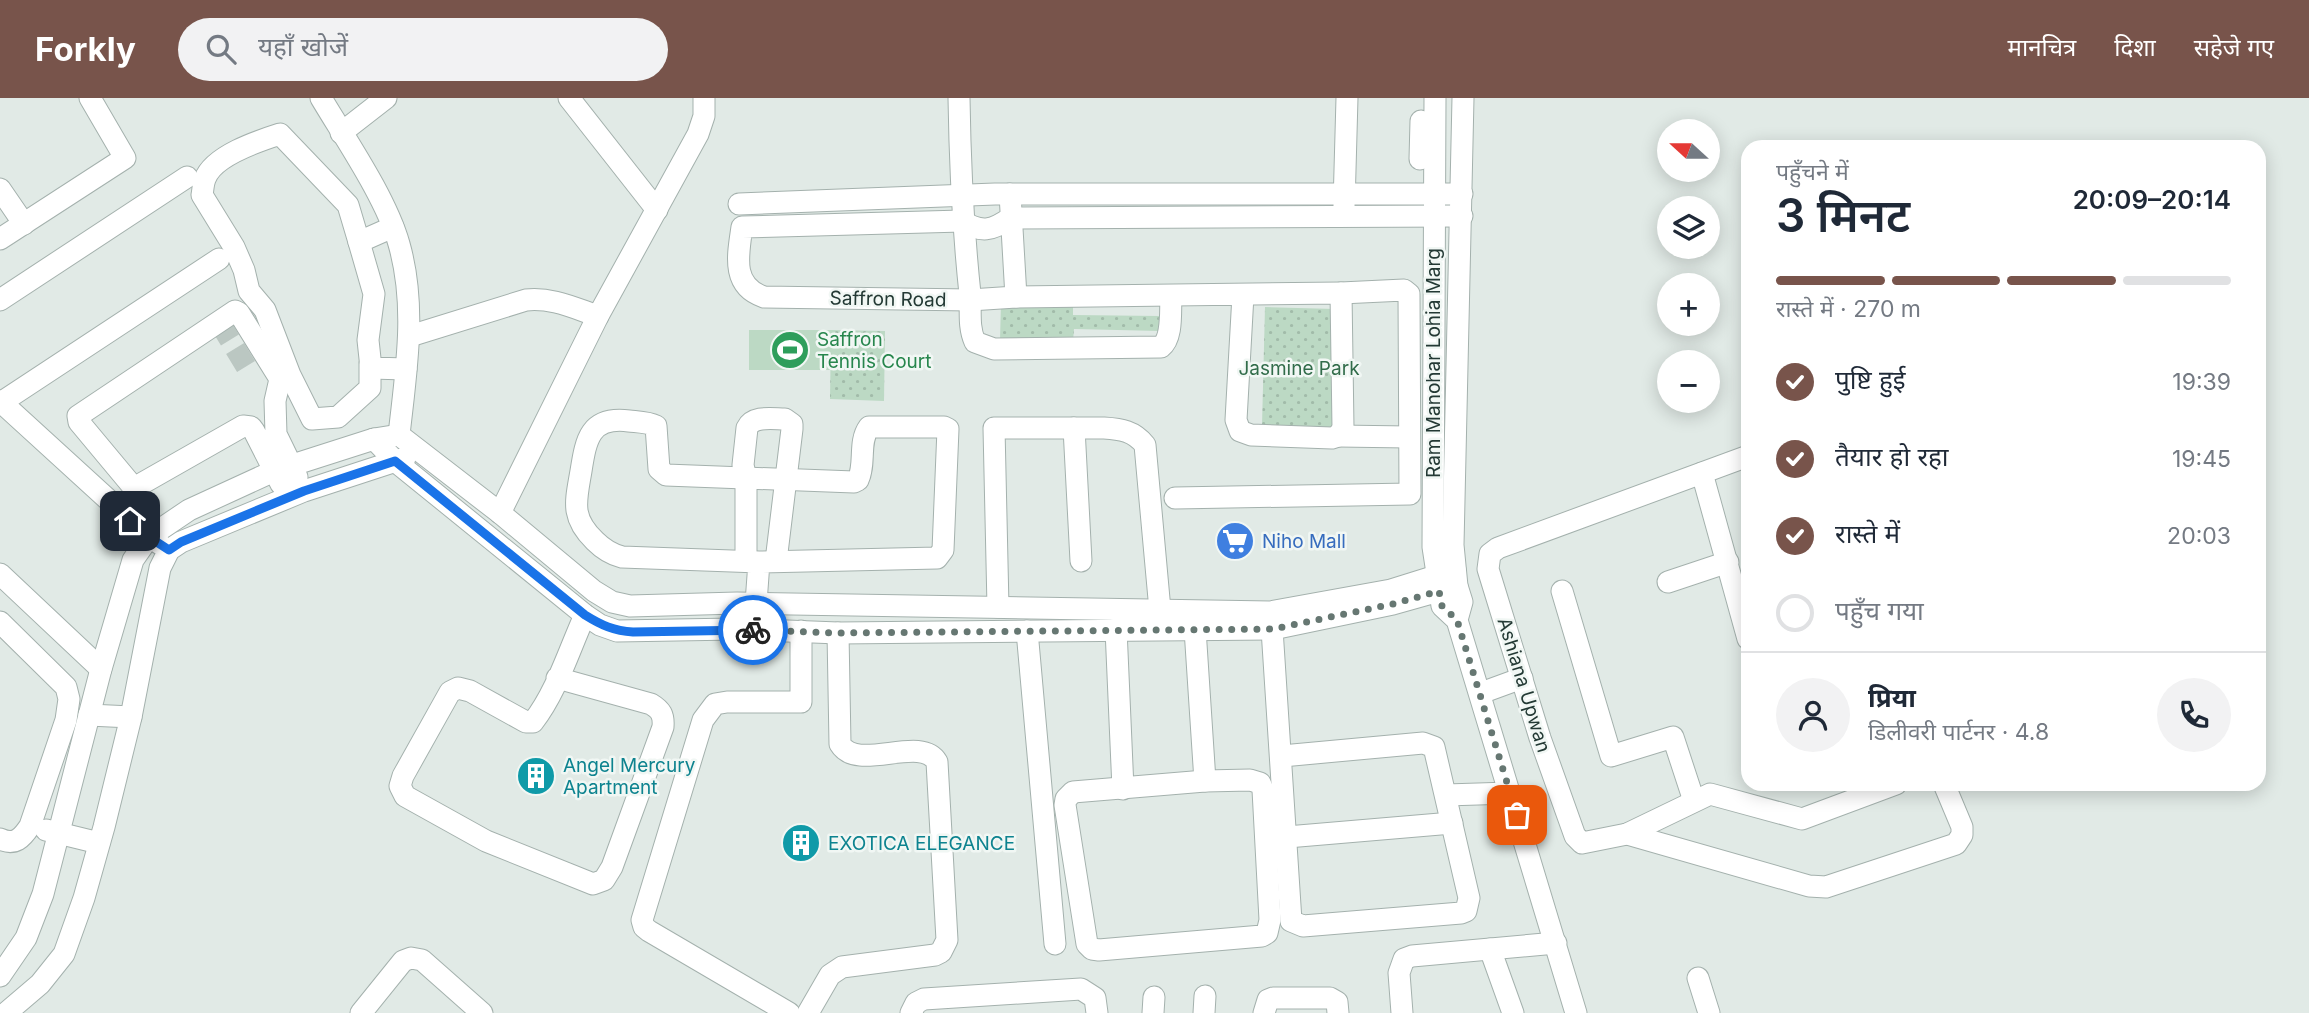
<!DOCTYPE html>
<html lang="hi">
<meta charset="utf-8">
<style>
:root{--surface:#fff;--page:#f2f2f3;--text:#1f2937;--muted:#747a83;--line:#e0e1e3;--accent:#78544b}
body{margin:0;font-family:Inter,"Noto Sans Devanagari",sans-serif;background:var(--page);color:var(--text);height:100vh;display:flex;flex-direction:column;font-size:26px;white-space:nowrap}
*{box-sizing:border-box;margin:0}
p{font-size:23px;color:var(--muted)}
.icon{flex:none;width:38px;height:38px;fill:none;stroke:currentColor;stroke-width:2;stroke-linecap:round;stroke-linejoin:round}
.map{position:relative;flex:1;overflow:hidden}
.side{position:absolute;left:1741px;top:42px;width:525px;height:651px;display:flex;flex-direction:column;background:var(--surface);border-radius:21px;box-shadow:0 4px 18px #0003}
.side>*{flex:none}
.needle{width:46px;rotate:291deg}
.buttons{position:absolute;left:1657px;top:21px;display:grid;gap:14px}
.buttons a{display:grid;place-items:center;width:63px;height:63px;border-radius:50%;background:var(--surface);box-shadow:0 4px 18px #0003;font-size:35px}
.pin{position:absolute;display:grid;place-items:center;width:60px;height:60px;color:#fff;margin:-30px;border-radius:14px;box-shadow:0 4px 10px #0006}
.courier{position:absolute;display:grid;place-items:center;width:70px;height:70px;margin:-35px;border:5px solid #1a73e8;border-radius:50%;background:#fff;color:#222;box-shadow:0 2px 9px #0007}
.overview em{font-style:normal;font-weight:600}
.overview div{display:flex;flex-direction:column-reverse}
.overview{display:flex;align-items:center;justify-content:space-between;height:119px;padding:0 35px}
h1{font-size:46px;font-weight:600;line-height:52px}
.bar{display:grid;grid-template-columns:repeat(4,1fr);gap:10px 7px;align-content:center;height:84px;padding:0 35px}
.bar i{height:9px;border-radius:5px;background:var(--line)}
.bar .on{background:var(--accent)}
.bar p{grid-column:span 4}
.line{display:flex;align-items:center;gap:18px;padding:0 35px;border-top:2px solid var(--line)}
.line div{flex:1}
.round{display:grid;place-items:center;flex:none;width:74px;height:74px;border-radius:37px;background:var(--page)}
ol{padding:0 35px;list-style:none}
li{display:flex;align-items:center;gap:21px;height:77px}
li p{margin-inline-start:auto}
li .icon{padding:7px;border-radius:50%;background:var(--accent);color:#fff;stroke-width:4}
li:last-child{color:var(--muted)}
li i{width:38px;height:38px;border:4px solid var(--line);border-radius:50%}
header{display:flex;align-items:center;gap:42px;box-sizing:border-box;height:98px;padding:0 35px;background:var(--accent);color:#fff}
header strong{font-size:33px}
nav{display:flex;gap:38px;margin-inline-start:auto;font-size:24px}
.search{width:490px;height:63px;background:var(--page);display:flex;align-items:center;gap:18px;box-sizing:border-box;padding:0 24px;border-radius:38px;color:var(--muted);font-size:26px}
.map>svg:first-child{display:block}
.park{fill:url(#park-dots)}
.pitch{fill:#bcd9c4}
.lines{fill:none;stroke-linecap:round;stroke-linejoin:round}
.minor-tunnel{stroke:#bbc7c2;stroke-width:21;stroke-dasharray:21 10;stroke-linecap:butt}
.minor-casing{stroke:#a4b1ad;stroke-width:23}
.minor{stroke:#fff;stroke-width:21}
.done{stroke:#667772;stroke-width:7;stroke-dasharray:0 12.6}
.route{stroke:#1a73e8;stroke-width:9}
.labels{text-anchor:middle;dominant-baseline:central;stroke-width:5;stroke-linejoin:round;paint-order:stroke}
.street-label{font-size:19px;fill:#233934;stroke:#f1f7f4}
.leisure-label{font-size:19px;fill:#27864d;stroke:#f1f7f4;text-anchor:start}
.park-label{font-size:19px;fill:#316c4a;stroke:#f1f7f4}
.shop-label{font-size:19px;fill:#366cbe;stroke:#f1f7f4;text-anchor:start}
.culture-label{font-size:19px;fill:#0d838f;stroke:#f1f7f4;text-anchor:start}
</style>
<header>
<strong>Forkly</strong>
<div class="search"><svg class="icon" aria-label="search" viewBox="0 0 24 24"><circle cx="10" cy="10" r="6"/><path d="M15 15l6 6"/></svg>यहाँ खोजें</div>
<nav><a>मानचित्र</a><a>दिशा</a><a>सहेजे गए</a></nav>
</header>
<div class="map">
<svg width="2309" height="915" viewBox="0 0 2309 915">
<defs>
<pattern id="park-dots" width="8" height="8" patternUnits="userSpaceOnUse" patternTransform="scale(1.75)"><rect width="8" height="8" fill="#bcd9c4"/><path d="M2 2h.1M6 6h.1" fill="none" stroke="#a1bba9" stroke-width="1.8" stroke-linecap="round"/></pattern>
</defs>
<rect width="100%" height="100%" fill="#e1eae6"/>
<g class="park">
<polygon points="1001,204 1073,205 1073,217 1160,218 1160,233 1074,231 1073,243 1000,242"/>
<polygon points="1265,209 1335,211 1332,330 1262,328"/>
<polygon points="831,232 885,233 884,303 830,301"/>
</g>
<rect class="pitch" x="749" y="232" width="82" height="40"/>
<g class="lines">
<polyline class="minor-tunnel" points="219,224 247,270"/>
<defs>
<g id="minor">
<path d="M321,0C346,42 386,100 399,146C417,209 406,273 399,337"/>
<polyline points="569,0 657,112"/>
<path d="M959,0C960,66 963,130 970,196C971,212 968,229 975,244L994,251L1161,249C1173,240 1170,213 1171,199"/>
<polyline points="1435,0 1433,449 1442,508 1457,522 1576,915"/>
<polyline points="341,35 386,0"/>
<polyline points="1420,61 1421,23"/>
<polyline points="0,91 24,126"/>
<path d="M1010,96L1016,199L970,202L764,199C731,188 738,157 742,129L962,123C981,135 992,133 1010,120L1462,118"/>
<polyline points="739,106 995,96 1462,96"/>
<polyline points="1344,108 1347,0"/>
<polyline points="0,141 125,60 90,0"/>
<polyline points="359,144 374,196 368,242 371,270 406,271"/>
<polyline points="1016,199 1341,195 1343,330 1338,338 1332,340 1251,337 1240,333 1236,322 1243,197"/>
<polyline points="0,202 187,79"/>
<path d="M410,238L526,202C551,199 574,210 598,218"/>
<path d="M370,266V290L338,319L312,321L290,277L265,212L249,193L244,172L234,149L202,97C203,92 203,86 205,81C213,58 258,43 280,36L348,107L359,144L393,129"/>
<polyline points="0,303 149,439 160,446"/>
<polyline points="2,304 219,161"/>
<polyline points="1074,330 1081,463"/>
<polyline points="1338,338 1409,339"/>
<polyline points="374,341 395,363 585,517 600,527 617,533 735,531 838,535 1273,531 1393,506 1457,488"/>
<polyline points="1748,358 1498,450 1490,456 1488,471 1540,640 1575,738 1582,745 1627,736 1809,788 1826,789 1956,746 1962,737 1962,729 1944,686"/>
<polyline points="1702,375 1748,541"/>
<polyline points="281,386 254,333 251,329 243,328 134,390 79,324 78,318 235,213 239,215 280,281 275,303 276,336 297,379"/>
<polyline points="1175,400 1410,396 1409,196 1404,192 1341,195"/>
<polyline points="500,415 598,218 698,36 704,18 704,0"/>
<path d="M746,463V380L743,367L747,330C753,317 773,321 785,321L792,326V331L776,463"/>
<polyline points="0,476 101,571"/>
<polyline points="1668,484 1728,464"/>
<polyline points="1562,493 1611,658 1673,639 1694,703"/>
<path d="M756,505L759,464L622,459C610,456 603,451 595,443C570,419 576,403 581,373C586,341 590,318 629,323C638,324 648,324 656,328L659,371L666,377L854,384L858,382C866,366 858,344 869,329H944L948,331L943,452L937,460L759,464"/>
<path d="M998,509L994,330H1104C1121,331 1134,333 1145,347L1160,512"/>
<polyline points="1457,522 1462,504 1457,488 1453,447 1463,0"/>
<path d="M0,524L66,589L69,601L66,622L30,728C22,740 15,748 0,741"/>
<polyline points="1116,531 1123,691"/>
<polyline points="1195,531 1205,683"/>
<polyline points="1272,531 1291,823 1303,828 1461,815 1466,813 1469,800 1434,649 1423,645 1282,658"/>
<polyline points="1027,533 1055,846"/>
<path d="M557,580L651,606C661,612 664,617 663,629L612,769L604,782L593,786L486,743L405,698L400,688L403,678L450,594L458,590L470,593L526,624H533C557,593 569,552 585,517"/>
<polyline points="1481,595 1522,580"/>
<polyline points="89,617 131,619"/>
<polygon points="1250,682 1260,685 1263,692 1270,822 1267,835 1262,838 1099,852 1092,851 1087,846 1065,707 1066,701 1073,694 1205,683"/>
<polyline points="1446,697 1510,695"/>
<polyline points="46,732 99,745"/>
<polyline points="1627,736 1710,696 1802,721 1896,686"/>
<polyline points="1287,739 1452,725"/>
<polyline points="1490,851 1513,915"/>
<polyline points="0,878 26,840 43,796 101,571 133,462 149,439 189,412 274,373 374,341 399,337 500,415 594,493 612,504 630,508 737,505 1270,514 1391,492 1455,472"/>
<polyline points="1698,880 1709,915"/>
<polyline points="6,915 40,886 64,856 84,800 104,729 131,619 160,470 169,452 181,444 304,393 405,360"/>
<polyline points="361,915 403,863 411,860 422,862 482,915"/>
<polyline points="789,915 649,833 644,829 642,822 703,622 715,606 727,604 801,604 801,533"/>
<path d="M808,915L830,877L842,869L935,857L941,854L947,842L937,664C921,636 857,675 840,646L838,535"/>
<polyline points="911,915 916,905 924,901 1081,891 1095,900 1097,915"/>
<polyline points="1153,915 1154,899"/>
<polyline points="1204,915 1205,898"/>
<polyline points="1264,915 1268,902 1273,900 1330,900 1337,904 1338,915"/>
<polyline points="1402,915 1399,875 1404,861 1412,858 1556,845"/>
</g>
</defs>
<use href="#minor" class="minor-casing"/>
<use href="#minor" class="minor"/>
</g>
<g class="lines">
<polyline class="done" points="753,532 838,535 1273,531 1393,506 1439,493 1442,508 1457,522 1517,717"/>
<path class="route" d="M130,423L149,439L169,452L181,444L304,393L395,363L585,517C601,527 614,533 633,534L753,532"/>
</g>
<defs>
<symbol id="stadium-disc" viewBox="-11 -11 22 22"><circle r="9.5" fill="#2e9e5b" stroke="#f1f7f4"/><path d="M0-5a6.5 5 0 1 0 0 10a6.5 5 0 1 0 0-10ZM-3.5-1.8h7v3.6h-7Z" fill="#fff"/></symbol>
<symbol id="supermarket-disc" viewBox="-11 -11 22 22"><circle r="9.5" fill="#3f7fe0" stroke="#f1f7f4"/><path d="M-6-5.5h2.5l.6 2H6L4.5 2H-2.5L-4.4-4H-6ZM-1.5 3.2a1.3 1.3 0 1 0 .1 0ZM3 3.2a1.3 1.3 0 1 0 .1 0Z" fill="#fff"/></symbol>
<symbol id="building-disc" viewBox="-11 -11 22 22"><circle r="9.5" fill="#0f9aa8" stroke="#f1f7f4"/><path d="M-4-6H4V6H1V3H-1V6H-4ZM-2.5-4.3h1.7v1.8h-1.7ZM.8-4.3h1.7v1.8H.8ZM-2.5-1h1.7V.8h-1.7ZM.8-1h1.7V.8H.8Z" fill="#fff"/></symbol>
</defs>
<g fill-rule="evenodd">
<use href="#stadium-disc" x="768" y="230" width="44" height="44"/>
<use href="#supermarket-disc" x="1213" y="421" width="44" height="44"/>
<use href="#building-disc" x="514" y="656" width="44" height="44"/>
<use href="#building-disc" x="779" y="723" width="44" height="44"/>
</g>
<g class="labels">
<g class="street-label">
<text transform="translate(888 201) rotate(1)">Saffron Road</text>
<text transform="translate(1433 265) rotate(-90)">Ram Manohar Lohia Marg</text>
<text transform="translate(1524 587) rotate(73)">Ashiana Upwan</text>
</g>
<g class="leisure-label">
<text x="817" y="241">Saffron<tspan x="817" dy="22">Tennis Court</tspan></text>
</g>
<g class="park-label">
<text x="1299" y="270">Jasmine Park</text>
</g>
<g class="shop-label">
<text x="1262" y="443">Niho Mall</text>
</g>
<g class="culture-label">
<text x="563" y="667">Angel Mercury<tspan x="563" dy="22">Apartment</tspan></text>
<text x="828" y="745">EXOTICA ELEGANCE</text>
</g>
</g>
</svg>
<div class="buttons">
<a><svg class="needle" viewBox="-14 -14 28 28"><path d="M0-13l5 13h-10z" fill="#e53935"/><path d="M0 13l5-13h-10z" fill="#747a83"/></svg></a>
<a><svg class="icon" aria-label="layers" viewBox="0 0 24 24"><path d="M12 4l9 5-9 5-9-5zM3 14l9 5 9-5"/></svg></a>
<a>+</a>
<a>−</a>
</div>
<div class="pin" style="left:1517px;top:717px;background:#ea580c"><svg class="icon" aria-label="bag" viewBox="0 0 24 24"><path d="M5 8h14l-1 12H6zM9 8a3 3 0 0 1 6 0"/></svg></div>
<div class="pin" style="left:130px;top:423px;background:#1f2937"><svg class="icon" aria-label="home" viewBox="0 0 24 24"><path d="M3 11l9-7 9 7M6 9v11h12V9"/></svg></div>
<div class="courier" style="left:753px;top:532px"><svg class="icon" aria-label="bike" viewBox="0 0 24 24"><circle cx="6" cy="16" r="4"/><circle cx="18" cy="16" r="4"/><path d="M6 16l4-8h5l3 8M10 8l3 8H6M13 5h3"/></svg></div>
<section class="side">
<div class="overview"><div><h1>3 मिनट</h1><p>पहुँचने में</p></div><em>20:09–20:14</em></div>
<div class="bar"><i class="on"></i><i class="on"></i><i class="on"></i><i></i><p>रास्ते में · 270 m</p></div>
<ol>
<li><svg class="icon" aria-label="check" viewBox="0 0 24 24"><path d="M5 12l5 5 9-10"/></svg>पुष्टि हुई<p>19:39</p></li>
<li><svg class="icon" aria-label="check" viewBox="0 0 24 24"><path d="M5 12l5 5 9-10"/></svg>तैयार हो रहा<p>19:45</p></li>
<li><svg class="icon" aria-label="check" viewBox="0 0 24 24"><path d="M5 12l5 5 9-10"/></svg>रास्ते में<p>20:03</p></li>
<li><i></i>पहुँच गया</li>
</ol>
<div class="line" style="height:126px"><a class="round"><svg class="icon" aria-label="person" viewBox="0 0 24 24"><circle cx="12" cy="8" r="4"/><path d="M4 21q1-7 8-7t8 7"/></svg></a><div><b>प्रिया</b><p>डिलीवरी पार्टनर · 4.8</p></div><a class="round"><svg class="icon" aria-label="phone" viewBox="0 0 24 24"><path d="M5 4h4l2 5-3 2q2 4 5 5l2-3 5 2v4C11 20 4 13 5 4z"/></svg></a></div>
</section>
</div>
